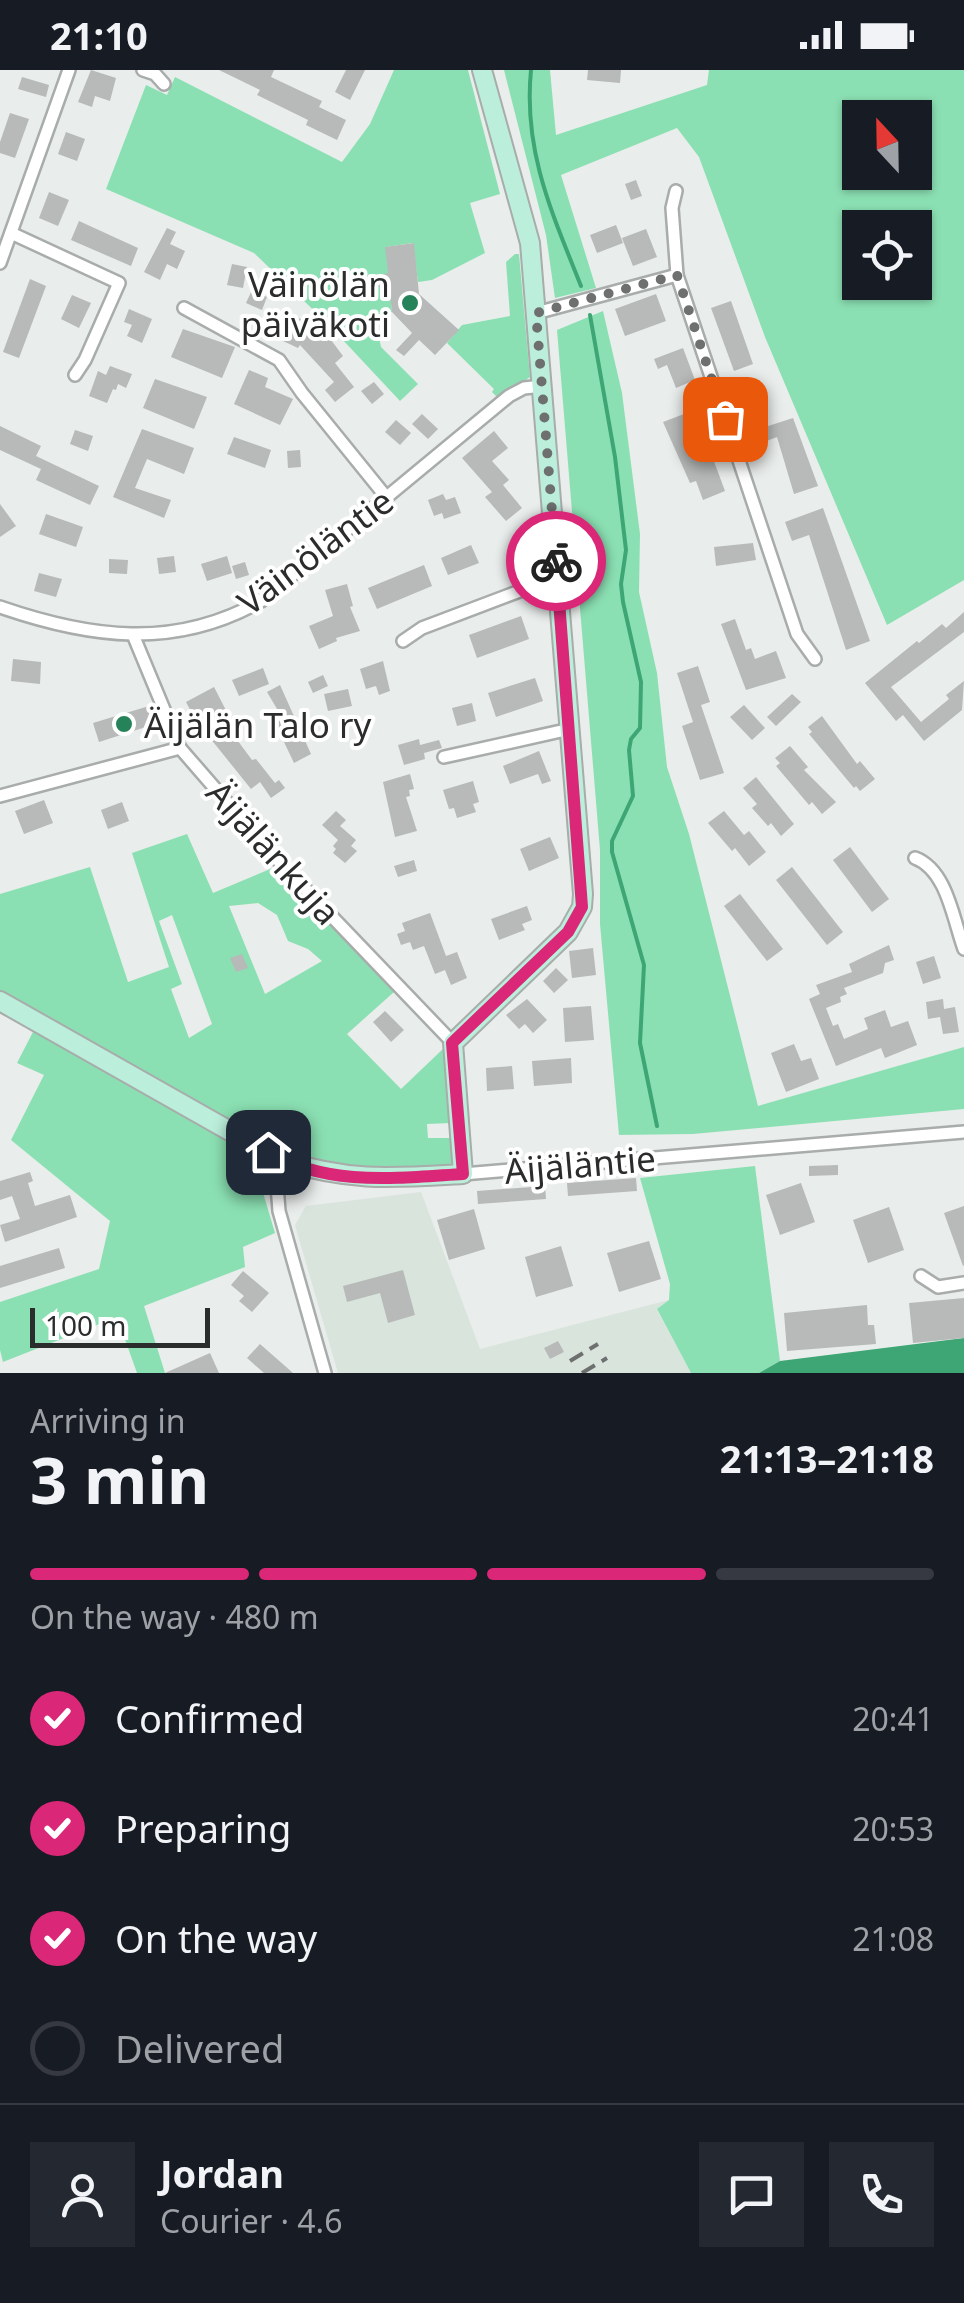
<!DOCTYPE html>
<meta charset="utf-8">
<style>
:root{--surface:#171b24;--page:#242831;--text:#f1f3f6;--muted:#9ea1a6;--line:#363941;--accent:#db2777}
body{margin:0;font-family:"Noto Sans",sans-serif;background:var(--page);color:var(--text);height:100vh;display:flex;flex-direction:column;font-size:38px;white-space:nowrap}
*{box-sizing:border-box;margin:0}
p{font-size:32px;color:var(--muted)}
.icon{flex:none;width:55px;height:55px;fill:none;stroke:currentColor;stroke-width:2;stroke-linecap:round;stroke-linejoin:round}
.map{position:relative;height:1303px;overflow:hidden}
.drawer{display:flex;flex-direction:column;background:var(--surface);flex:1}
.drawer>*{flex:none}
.needle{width:65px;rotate:338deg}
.buttons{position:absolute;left:842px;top:30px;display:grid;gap:20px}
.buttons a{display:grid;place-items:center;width:90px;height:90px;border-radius:0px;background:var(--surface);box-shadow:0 2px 8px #0004;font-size:50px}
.scale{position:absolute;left:30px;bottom:25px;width:180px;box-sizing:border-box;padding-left:10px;border:5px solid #2b2d2c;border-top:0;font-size:28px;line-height:35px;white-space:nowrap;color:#2b2d2c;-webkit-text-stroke:8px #fff;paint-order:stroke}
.pin{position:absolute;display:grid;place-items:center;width:85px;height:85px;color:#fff;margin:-42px;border-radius:20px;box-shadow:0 5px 15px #0006}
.courier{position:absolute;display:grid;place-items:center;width:100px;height:100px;margin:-50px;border:8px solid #db2777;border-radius:50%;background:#fff;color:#222;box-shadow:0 2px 12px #0007}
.overview em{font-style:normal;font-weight:700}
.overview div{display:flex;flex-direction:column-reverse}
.overview{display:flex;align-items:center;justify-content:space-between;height:170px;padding:0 30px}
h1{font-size:65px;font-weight:700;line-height:75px}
.bar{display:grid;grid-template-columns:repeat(4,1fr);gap:15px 10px;align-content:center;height:120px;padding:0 30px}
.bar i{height:12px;border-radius:8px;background:var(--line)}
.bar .active{background:var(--accent)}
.bar p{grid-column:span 4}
.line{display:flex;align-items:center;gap:25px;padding:0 30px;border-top:2px solid var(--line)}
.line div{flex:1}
.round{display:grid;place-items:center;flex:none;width:105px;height:105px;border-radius:0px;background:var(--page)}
ol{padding:0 30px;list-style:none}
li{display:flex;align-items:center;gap:30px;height:110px}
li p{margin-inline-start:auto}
li .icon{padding:10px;border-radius:50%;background:var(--accent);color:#fff;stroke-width:4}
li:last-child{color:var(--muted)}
li i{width:55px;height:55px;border:5px solid var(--line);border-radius:50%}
.status{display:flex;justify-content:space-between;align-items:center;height:70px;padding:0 50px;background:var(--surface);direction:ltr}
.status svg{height:28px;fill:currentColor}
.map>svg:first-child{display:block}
.built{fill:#d9e4dd}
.green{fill:#8be0b3;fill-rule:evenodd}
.water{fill:#3ea675}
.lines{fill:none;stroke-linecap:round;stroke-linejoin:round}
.stream{stroke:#3ea675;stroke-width:4}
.building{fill:#b7bab8}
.street-casing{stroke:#a8acaa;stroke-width:16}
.secondary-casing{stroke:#a8acaa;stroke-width:22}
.street{stroke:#fff;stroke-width:11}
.secondary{stroke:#bbefdb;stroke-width:18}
.rail{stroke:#6d706f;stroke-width:4;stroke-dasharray:15 8;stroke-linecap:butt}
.done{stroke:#6e706f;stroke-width:10;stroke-dasharray:0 18}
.route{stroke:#db2777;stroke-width:12}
.poi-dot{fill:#268359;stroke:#fff;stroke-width:4}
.labels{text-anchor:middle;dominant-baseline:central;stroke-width:8;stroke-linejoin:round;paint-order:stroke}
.poi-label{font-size:35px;fill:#2b2d2c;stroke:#fff;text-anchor:end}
.street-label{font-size:35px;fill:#2b2d2c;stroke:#fff}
</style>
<div class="status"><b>21:10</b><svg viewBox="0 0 49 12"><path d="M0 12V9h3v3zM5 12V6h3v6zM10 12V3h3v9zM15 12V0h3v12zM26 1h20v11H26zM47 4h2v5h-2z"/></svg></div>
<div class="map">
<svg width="964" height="1303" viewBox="0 0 964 1303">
<rect width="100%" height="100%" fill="#e9edeb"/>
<polygon class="built" points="421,1122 480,1279 669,1230 657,1240 691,1303 338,1303 295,1155 306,1136"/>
<g class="green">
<polygon points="394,0 468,0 500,124 470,133 485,183 432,210 418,212 413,173 386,177 392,242 375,248 381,277 418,314 400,331 327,253 254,183 106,119 146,15 167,25 175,7 342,92 370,54"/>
<path d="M504,0H550L556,65L707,15L709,0H964V510L887,555L765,267L699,87L677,58L561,105L596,218L555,228L546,165ZM860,48H915V102H860ZM860,158H915V212H860Z"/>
<polygon points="515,184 519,184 530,307 499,329 492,322 494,319 447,273 462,255 510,246 506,192"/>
<polygon points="603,241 622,323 640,464 639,522 657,603 667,697 689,764 758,1036 964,977 964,1039 693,1064 619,1065 600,854 600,780 557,260"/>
<path d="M187,764L213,823L275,797L394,922L347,964L401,1019L445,977L451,1053L427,1054L428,1068H453V1093C399,1114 330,1098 277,1080L0,922V824L90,797L128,912L169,897L132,783ZM258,833L277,845L288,871L308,879L322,891L265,924L229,836ZM172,845L212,954L189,968L171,919L182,914L159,851Z"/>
<polygon points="34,960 268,1095 264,1126 275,1163 243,1177 245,1197 144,1236 165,1303 137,1303 117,1247 3,1292 0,1280 0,1232 99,1199 110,1151 11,1070 44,1005 17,993"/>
<polygon points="755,1096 780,1291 759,1303 691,1303 657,1239 669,1230 670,1214 640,1108"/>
</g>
<polygon class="water" points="964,1268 964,1303 759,1303 780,1291"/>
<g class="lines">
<g class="stream">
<path d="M531,0C523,81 552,143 581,216"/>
<polyline points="590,245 615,387 626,480 621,514 623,532 641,612 640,658 631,669 629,680 633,726 612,771 612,782 644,895 640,973 657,1056"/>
</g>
</g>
<g class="building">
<polygon points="91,0 116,8 110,31 95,26 92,37 78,32"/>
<polygon points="219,0 274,0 271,7 322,31 319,37 346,50 337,70 306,55 308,50 257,25 260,20"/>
<polygon points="346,0 365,0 350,30 335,22"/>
<polygon points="588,0 621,0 620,13 587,10"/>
<polygon points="22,7 49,15 46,27 18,19"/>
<polygon points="10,43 29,49 15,88 0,83 0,72"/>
<polygon points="66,62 85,69 77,91 58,84"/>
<polygon points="636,110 642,126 631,130 625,114"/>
<polygon points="49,122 69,130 58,156 39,148"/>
<polygon points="79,151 138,178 131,196 71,170"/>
<polygon points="616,155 623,173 597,183 590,165"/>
<polygon points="167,158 176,162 170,174 185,181 177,199 167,194 160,210 144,202"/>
<polygon points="646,159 657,187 633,196 622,168"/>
<polygon points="414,173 419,224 459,260 435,285 419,270 404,286 396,280 412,263 392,242 389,215 362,220 360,208 388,203 385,177"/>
<polygon points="232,194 247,197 243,218 227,215"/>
<polygon points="30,209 46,216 19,288 3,282"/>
<polygon points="252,220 267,227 262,240 246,233"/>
<polygon points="656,224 666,251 625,266 615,239"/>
<polygon points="72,225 91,233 79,258 61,249"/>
<polygon points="731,231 753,294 734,301 711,238"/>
<polygon points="129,239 152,249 142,273 127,266 132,255 124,252"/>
<polygon points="294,246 322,258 343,286 335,293 354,317 335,332 325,320 334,312 300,275 298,278 283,271 287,266 284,262"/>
<polygon points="183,259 235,277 222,308 171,287"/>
<polygon points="683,278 695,310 676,318 667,295 658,299 654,289"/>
<polygon points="110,296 132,304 126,318 118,314 116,320 113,319 107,333 89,326 98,301 106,305"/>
<polygon points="249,300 268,308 265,317 293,329 280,355 234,334"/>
<polygon points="155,309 207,327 194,359 143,338"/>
<polygon points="374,312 384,324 372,334 361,321"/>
<polygon points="761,315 768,337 748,344 741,323"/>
<polygon points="422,344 438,359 428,369 412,354"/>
<polygon points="684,344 702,390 712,386 725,421 703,430 696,411 690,413 663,352"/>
<polygon points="793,348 818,416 794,424 777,367 753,376 746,357 760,352 762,358"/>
<polygon points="396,350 411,363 400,375 385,362"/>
<polygon points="0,356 41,376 36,386 99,416 90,435 36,410 41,399 0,380"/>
<polygon points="142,359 194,378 184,404 147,389 135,418 171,430 164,448 113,427"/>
<polygon points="75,360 93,366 88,381 70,374"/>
<polygon points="494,361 508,378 492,391 509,410 503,415 522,438 506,451 485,427 492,422 462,388"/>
<polygon points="234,367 271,380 265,398 227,384"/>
<polygon points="300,380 301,397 288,398 287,381"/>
<polygon points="443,424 446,430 455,427 461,443 444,449 442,443 434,446 428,430"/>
<polygon points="0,434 16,456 0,467"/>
<polygon points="823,438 870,571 846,580 809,465 792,471 785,452"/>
<polygon points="46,444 83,457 76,477 39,464"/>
<polygon points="753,473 756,490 716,496 714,477"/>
<polygon points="471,475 479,493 448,505 441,488"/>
<polygon points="174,486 176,502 159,504 157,488"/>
<polygon points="227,486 232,503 207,511 201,494"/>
<polygon points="109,489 128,490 127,504 109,503"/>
<polygon points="245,492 249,505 236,509 232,496"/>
<polygon points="424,495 432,516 377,539 368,518"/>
<polygon points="39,503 62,509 56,527 34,521"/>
<polygon points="347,514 353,536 350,537 360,561 336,568 337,571 319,579 309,556 333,546 325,520"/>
<polygon points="964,542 964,562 891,617 921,652 949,629 946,625 964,611 962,640 924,671 903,645 896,651 865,613 917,571 919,573 942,554 946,558"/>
<polygon points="521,546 529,569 477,588 469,565"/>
<polygon points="735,549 746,580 751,578 755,589 776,581 786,608 746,620 721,554"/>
<polygon points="13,589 41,592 40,614 11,611"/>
<polygon points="383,591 390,621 379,625 376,616 366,619 360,599"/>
<polygon points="698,596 710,632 701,635 724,703 700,710 682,656 693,652 677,603"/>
<polygon points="263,598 269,614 239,626 232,610"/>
<polygon points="323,605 328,616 313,623 308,612"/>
<polygon points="535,608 543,631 496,647 488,623"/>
<polygon points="280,615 311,684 294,693 275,653 283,649 267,622"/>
<polygon points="214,617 233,654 232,663 252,690 256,689 275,713 279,710 285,718 271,728 260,712 251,719 214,673 209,668 206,670 186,632"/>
<polygon points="348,619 352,636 328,641 324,624"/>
<polygon points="792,624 801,632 776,656 767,647"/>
<polygon points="472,633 476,651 457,656 452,638"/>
<polygon points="744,635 765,658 752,670 730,647"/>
<polygon points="149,636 155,654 99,672 93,653"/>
<polygon points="822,646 857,694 860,691 875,709 860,721 856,716 854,718 809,664 812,662 808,657"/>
<polygon points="419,669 420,675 439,670 442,678 424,683 425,689 404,695 398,675"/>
<polygon points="790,676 808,697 804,700 836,732 822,744 812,732 809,735 776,696 780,693 775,688"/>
<polygon points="539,681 551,711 542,714 538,704 510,714 503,696"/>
<polygon points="410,704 414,719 409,720 410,726 406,727 417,761 395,767 383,712"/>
<polygon points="756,707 794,754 781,766 771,753 768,756 752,738 757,734 743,718"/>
<polygon points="473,711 479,732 473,734 476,742 457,748 454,738 449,739 443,720"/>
<polygon points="44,730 53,753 24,764 15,741"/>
<polygon points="122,732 129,751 108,759 101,740"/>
<polygon points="336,741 346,750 340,756 356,770 351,776 357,781 345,793 333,783 336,779 333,776 338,770 322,755"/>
<polygon points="724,741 744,765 749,761 766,782 749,796 735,778 732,781 708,753"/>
<polygon points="550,767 559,788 529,801 520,779"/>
<polygon points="850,777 889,829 872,842 833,790"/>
<polygon points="414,790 417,801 398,807 394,796"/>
<polygon points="792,797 843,862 827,875 776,810"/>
<polygon points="740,824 783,879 767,891 724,836"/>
<polygon points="527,836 532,850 522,854 525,860 499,870 491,849"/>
<polygon points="430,843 446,886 457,882 467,908 451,915 445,900 435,904 424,876 413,880 410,872 401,875 397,864 405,861 402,853"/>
<polygon points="889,875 894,890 885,893 883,903 844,918 847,924 840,927 841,932 826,938 833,956 838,954 844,969 868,959 864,948 885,940 891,957 908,951 917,975 885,988 881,978 836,996 809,929 820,924 816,915 852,902 849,894"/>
<polygon points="593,878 596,905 572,908 569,881"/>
<polygon points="242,884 248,898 236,902 230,888"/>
<polygon points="934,886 941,908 923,914 916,892"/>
<polygon points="556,898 568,910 554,923 543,911"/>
<polygon points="527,929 547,950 533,963 525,954 519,959 506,945"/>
<polygon points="943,929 944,939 955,937 959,962 943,964 940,947 928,949 926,932"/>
<polygon points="591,936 594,970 565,972 563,938"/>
<polygon points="385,941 404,960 391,972 373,952"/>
<polygon points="794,974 801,991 811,988 819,1009 786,1022 771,983"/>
<polygon points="571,988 572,1013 534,1016 532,991"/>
<polygon points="512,996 514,1019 487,1021 486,998"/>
<polygon points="838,1095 838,1105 809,1106 809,1096"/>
<polygon points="30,1102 33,1111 28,1113 35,1136 70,1125 77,1147 5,1172 0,1155 20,1149 12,1126 0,1130 0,1111"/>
<polygon points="636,1108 637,1121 568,1126 567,1113"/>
<polygon points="801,1113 815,1152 780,1165 766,1125"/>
<polygon points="545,1116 546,1129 478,1134 477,1121"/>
<polygon points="964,1136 964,1195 963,1196 944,1143"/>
<polygon points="889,1137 904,1180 868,1193 853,1150"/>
<polygon points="474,1139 485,1179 449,1190 437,1150"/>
<polygon points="649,1171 661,1209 619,1222 607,1183"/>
<polygon points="561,1176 573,1216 536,1227 525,1187"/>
<polygon points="59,1178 65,1198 0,1218 0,1196"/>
<polygon points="403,1200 415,1245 388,1253 380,1223 347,1232 343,1216"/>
<polygon points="243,1201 269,1223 252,1242 239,1231 244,1226 231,1215"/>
<polygon points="964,1228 964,1268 913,1273 909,1233"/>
<polygon points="867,1235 868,1255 874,1255 876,1274 787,1281 784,1243"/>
<polygon points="558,1271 564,1282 550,1289 544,1278"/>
<polygon points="260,1274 293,1303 264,1303 247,1288"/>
<polygon points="210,1283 219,1303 165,1303"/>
</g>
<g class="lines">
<defs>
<g id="street">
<polyline points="143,0 155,4 164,14"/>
<polyline points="676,121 672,138 677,205"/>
<polyline points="11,163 119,213 85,290 75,305"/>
<polyline points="0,193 69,0"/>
<polyline points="184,238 279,290 302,323 387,428"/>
<polyline points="536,243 677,205 797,564 815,589"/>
<path d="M0,537C90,568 174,580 261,531L509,326L524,318L542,316"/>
<polyline points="134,567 180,678 272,784 453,973"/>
<polyline points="403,571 422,558 541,513 558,511"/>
<polyline points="444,687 570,659"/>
<polyline points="0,726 180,678"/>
<path d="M915,788C947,800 953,849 964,879"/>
<polyline points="281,1090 277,1115 279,1141 325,1303"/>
<polyline points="463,1104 964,1062"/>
<polyline points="921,1206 938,1217 964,1213"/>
</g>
<path id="secondary" d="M0,931L281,1090C352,1112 391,1108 463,1104L453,973L568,862L582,837L583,824L530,173L482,0"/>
</defs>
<use href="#street" class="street-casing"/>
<use href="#secondary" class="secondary-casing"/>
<use href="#street" class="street"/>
<use href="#secondary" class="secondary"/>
<g class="rail">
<polyline points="570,1291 598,1274"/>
<polyline points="582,1303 607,1288"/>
</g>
</g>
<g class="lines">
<polyline class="done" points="556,491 536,243 677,205 725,349"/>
<path class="route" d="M268,1082C328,1117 397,1108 463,1104L452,973L568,862L582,837L556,491"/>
</g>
<g class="poi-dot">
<circle cx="410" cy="233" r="10"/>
<circle cx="124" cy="654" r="10"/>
</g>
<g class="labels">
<g class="poi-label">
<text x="390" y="213">Väinölän<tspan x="390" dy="40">päiväkoti</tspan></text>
<text x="144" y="654" text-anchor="start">Äijälän Talo ry</text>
</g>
<g class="street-label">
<text transform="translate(315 481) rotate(-37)">Väinöläntie</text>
<text transform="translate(274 782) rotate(48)">Äijälänkuja</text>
<text transform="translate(580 1094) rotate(-5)">Äijäläntie</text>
</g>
</g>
</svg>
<div class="buttons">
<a><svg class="needle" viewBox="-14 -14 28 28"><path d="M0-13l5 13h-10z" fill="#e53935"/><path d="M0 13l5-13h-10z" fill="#9ea1a6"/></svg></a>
<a><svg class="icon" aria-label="locate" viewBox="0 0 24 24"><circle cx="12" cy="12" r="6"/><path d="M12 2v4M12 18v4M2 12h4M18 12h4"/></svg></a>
</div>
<div class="scale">100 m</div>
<div class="pin" style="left:725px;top:349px;background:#ea580c"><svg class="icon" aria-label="bag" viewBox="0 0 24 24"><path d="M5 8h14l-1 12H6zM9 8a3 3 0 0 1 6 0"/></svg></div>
<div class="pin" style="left:268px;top:1082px;background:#1f2937"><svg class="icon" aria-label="home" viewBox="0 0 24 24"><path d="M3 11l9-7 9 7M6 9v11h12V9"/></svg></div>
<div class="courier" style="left:556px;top:491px"><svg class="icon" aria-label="bike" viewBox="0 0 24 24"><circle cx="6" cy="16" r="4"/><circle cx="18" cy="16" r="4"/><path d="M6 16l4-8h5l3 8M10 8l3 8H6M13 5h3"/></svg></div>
</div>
<section class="drawer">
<div class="overview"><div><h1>3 min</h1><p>Arriving in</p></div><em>21:13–21:18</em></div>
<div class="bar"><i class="active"></i><i class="active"></i><i class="active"></i><i></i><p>On the way · 480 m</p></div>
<ol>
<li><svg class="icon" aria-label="check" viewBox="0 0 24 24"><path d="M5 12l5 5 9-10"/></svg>Confirmed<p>20:41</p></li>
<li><svg class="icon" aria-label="check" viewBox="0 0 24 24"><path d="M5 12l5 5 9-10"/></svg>Preparing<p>20:53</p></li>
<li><svg class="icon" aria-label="check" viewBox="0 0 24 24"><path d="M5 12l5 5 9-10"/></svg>On the way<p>21:08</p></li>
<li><i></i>Delivered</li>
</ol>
<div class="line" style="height:180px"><a class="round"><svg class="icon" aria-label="person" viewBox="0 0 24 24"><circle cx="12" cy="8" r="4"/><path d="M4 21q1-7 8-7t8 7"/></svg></a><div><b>Jordan</b><p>Courier · 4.6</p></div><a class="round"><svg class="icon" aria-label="chat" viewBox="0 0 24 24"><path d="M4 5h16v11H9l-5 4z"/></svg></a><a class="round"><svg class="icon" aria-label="phone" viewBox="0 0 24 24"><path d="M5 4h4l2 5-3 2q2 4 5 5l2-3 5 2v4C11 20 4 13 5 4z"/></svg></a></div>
</section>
